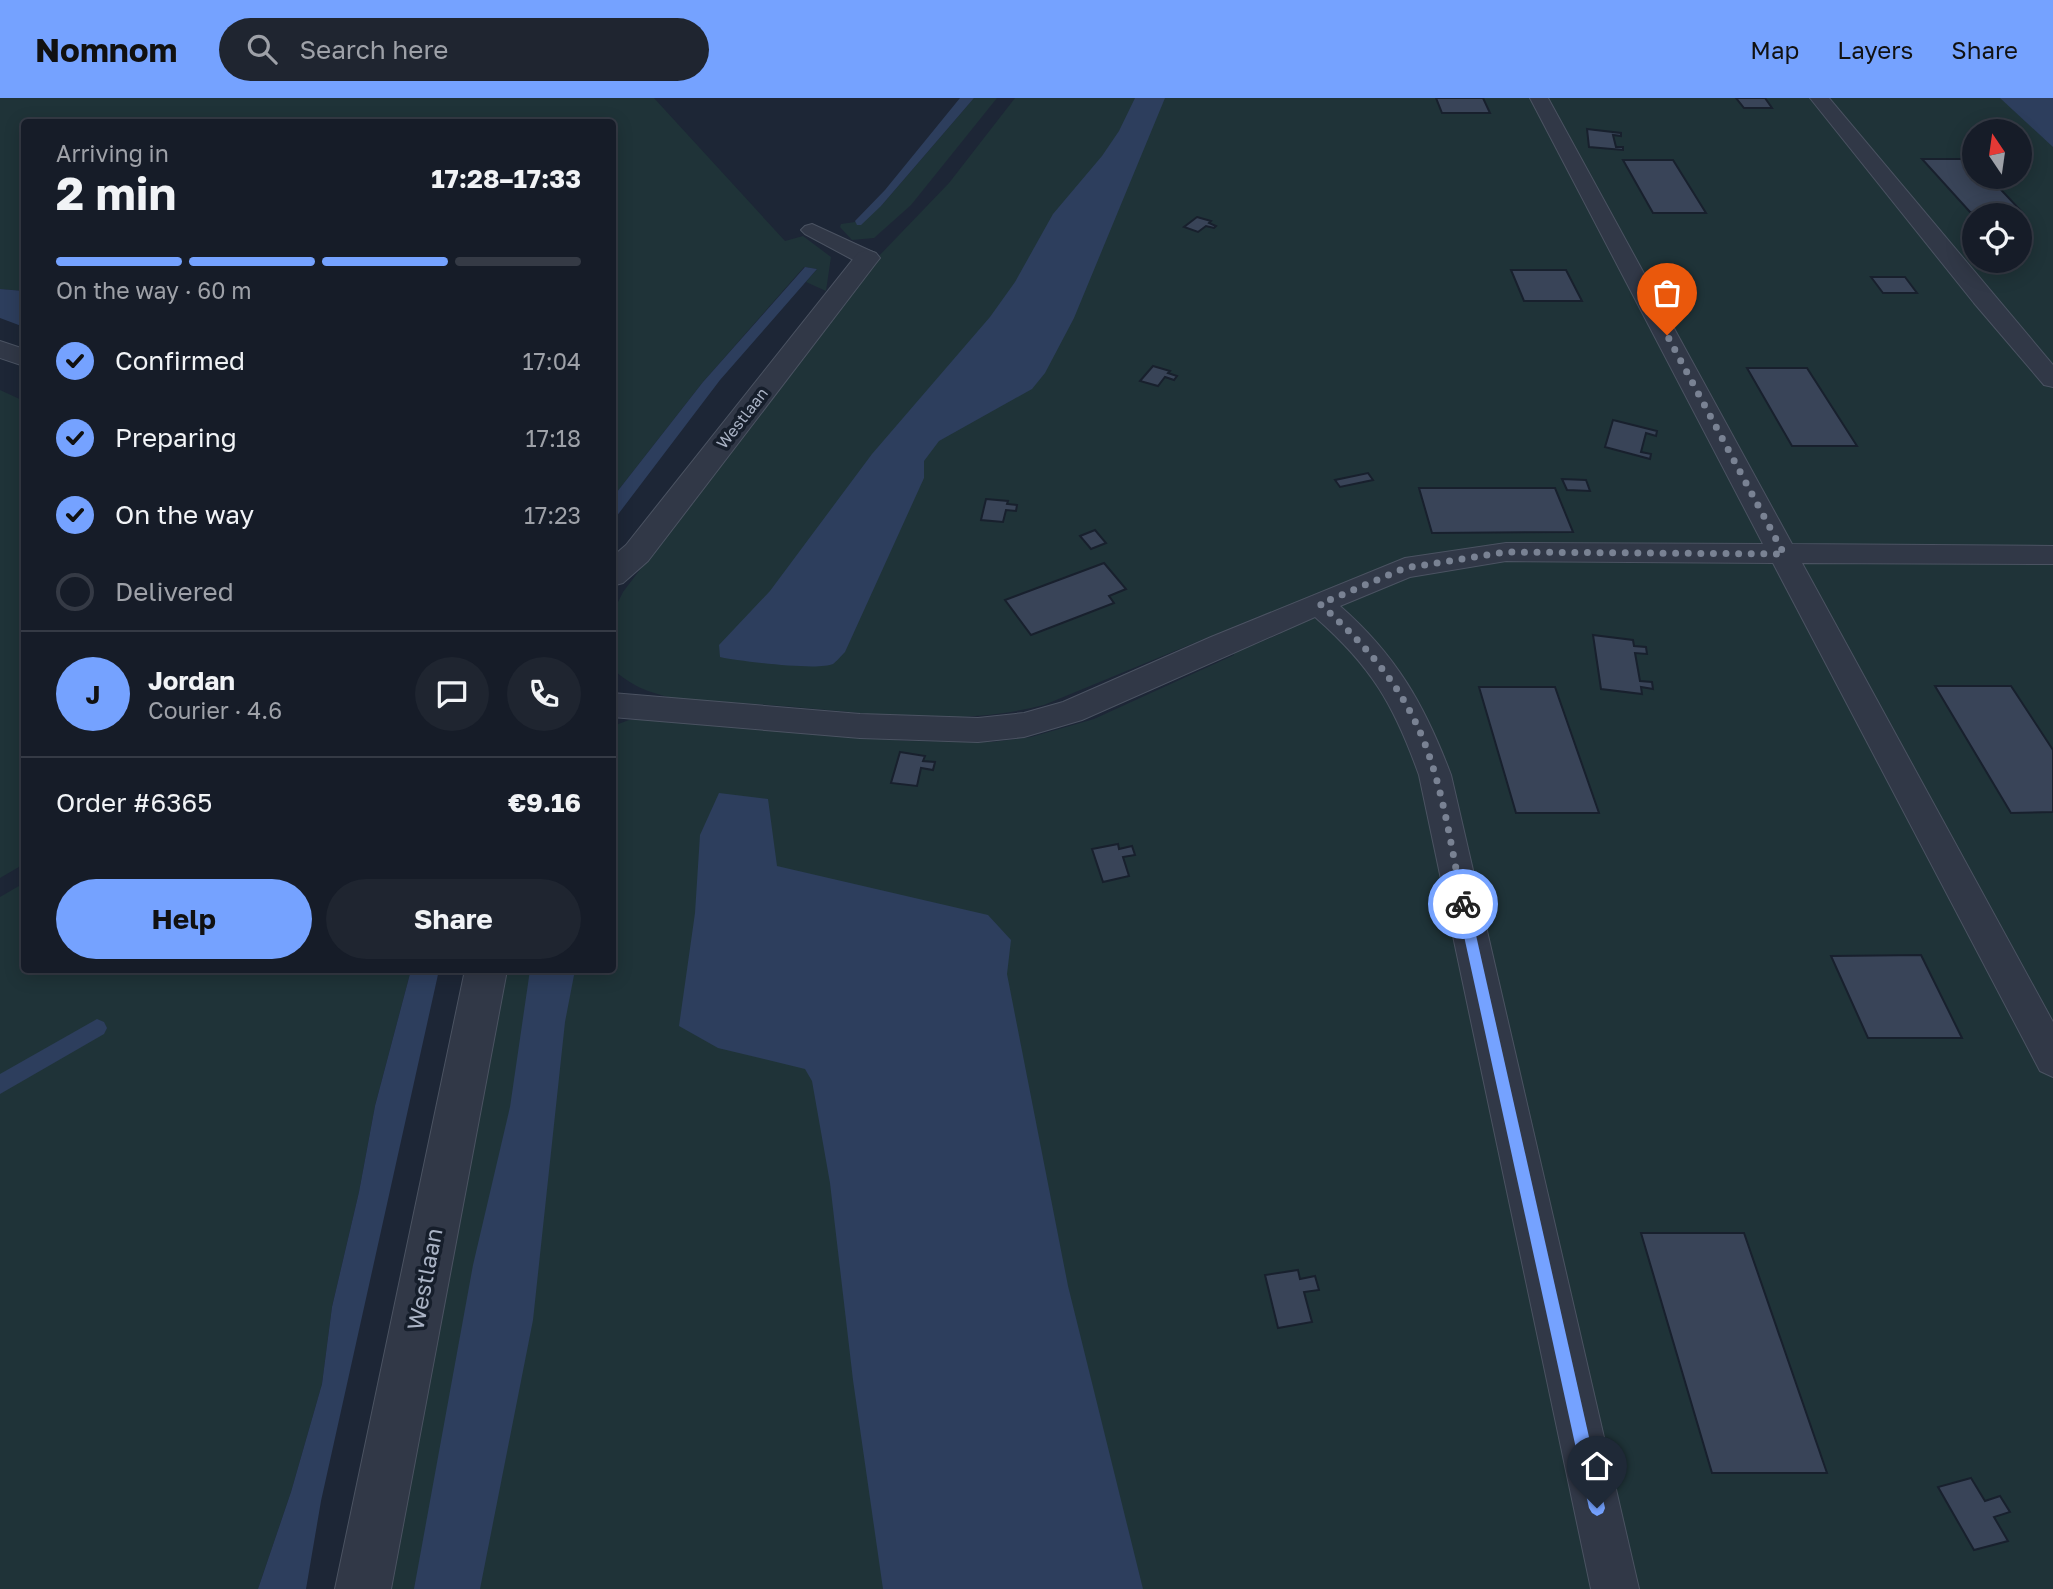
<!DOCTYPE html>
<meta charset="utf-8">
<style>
:root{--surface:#161c28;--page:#1f2530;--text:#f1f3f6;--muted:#9ea1a8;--line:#353a45;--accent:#75a2ff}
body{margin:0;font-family:"Golos Text",sans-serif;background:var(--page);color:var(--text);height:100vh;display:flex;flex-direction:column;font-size:26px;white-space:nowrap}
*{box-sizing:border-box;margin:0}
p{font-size:23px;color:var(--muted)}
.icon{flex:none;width:38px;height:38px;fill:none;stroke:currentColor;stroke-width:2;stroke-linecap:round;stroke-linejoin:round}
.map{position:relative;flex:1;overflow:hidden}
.drawer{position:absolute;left:21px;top:21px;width:595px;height:854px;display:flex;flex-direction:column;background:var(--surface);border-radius:7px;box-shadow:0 4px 18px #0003,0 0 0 2px var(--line)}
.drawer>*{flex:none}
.needle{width:46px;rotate:347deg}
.tools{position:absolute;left:1962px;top:21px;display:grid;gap:14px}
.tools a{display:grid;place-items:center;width:70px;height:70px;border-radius:50%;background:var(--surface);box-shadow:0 4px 18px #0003,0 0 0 2px var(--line);font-size:35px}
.pin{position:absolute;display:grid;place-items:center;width:60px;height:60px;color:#fff;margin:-72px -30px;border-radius:50% 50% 50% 0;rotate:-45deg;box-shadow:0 0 7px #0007}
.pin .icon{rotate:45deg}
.courier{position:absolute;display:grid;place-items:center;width:70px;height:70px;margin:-35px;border:5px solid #75a2ff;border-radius:50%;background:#fff;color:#222;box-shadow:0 2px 9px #0007}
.overview em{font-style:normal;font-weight:700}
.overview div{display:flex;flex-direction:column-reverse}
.overview{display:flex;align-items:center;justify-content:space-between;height:119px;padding:0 35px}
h1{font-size:46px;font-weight:700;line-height:52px}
.bar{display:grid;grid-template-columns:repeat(4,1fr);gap:10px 7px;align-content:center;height:84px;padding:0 35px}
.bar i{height:9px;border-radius:5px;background:var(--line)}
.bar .selected{background:var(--accent)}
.bar p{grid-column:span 4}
.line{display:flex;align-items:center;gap:18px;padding:0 35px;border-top:2px solid var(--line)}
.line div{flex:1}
.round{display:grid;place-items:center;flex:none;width:74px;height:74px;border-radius:37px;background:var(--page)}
ol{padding:0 35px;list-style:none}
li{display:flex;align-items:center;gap:21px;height:77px}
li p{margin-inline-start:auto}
li .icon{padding:7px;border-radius:50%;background:var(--accent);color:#111;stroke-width:4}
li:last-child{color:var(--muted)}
li i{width:38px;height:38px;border:4px solid var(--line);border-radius:50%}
.button{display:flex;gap:14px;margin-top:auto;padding:14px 35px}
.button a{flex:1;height:80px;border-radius:42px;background:var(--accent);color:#111;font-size:28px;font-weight:700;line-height:80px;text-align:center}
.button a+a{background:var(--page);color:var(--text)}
header{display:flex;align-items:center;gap:42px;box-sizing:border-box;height:98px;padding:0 35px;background:var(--accent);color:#111}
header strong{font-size:33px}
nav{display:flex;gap:38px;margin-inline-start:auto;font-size:24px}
.search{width:490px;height:63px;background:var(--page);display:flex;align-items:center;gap:18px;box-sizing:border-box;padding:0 24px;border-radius:38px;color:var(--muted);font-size:26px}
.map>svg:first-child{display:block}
.green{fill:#1f3338;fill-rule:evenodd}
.water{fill:#2d3e5d}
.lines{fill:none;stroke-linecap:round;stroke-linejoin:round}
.stream{fill:#2d3e5d;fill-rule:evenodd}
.building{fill:#394458;stroke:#18202d;stroke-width:2}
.lane-casing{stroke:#4b5362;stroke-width:2}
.street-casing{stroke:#4b5362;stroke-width:2}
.lane{fill:#313847;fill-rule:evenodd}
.street{fill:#313847;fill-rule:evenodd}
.route{fill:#75a2ff}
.done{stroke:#798293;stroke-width:7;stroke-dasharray:0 12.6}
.labels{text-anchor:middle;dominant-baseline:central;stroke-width:7;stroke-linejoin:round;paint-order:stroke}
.far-street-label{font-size:16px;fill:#aab3c5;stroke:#161e2b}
.near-street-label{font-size:23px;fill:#aab3c5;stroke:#161e2b}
</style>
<header>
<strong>Nomnom</strong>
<div class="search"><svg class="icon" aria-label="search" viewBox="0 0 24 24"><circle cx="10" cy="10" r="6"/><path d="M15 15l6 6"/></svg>Search here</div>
<nav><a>Map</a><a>Layers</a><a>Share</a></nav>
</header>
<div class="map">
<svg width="2053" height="1491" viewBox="0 0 2053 1491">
<rect width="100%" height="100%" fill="#1d2636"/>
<g class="green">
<polygon points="0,0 654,0 785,143 803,138 831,159 826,193 806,184 817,171 804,169 703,284 613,399 612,24 24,24 24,193 0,191"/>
<polygon points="974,0 997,0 911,107 874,140 852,142 840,129 841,126 855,124 881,108"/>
<path d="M1015,0H2053V1491H386L504,872H612L613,628L629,622H652L908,643L992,644L1031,639L1094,621L1234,557L1233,555L1280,536L1262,517L1044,607C969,626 903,619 827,612C775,607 724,604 672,600C648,594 631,588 613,571V514L623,494L875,162L949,85ZM1974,33H2020V79H1974ZM1974,117H2020V163H1974Z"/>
<polygon points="0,292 24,303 24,766 0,780"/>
<polygon points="24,785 24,872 411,872 375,1008 359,1094 332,1209 322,1286 291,1394 258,1491 0,1491 0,799"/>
</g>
<g class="water">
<polygon points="960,0 974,0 881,108 861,127 857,127 855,123 885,92"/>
<path d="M1135,0H1165L1074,220L1045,275L1032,291L939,343L924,363V380L845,554C842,557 837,563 833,566C818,573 738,563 720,559L719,547L770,493L872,356L990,219L1015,184L1053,116L1102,58L1119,33Z"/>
<polygon points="2000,0 2053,0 2053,49"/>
<polygon points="805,169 817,171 720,282 613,423 613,399 703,284"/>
<polygon points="0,191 24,193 24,229 0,220"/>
<polygon points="719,695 768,701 777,768 988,817 1011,842 1007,876 1068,1188 1143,1491 883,1491 853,1282 830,1085 812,983 805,971 718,950 679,928 695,815 700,737"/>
<polygon points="411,872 439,872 321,1403 306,1491 258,1491 291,1394 322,1286 332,1209 359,1094 375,1008"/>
<polygon points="530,872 575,872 565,924 533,1222 480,1491 414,1491 473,1167 510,1009"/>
</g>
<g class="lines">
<polygon class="stream" points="97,921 104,924 107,930 104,936 0,996 0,976"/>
</g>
<g class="building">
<polygon points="1436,0 1483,0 1490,15 1442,15"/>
<polygon points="1736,0 1765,0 1772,10 1744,10"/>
<polygon points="1587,31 1621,35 1621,38 1613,37 1616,49 1623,49 1623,52 1589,49"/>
<polygon points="1922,61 1972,61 1974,79 1989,79 2022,114 1970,114"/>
<polygon points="1623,62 1673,62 1706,115 1653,115"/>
<polygon points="1197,119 1211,123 1209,125 1216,128 1214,130 1206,128 1198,134 1184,129"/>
<polygon points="1511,172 1566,172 1582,203 1524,203"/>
<polygon points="1871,179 1905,179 1917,195 1883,195"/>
<polygon points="1153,268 1170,273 1168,275 1177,278 1174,282 1165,279 1158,288 1140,283"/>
<polygon points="1747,270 1807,270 1857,348 1792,348"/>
<polygon points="1613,322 1657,333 1656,338 1646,335 1641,354 1651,356 1650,361 1605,349"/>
<polygon points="1368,375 1373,382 1340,389 1335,382"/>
<polygon points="1562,381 1586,382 1590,393 1567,392"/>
<polygon points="1419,390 1555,390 1573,434 1432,435"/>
<polygon points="986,401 1008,403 1007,406 1017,407 1016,413 1006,412 1003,424 981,422"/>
<polygon points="1095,432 1106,445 1091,451 1080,438"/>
<polygon points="1104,465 1126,491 1109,498 1114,505 1031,537 1005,502"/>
<polygon points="1593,537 1633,542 1634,548 1646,549 1647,556 1635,555 1640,583 1652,584 1653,591 1641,589 1642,596 1601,591"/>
<polygon points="1935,588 2011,588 2053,652 2053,714 2011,715"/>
<polygon points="1479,589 1555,589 1599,715 1516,715"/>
<polygon points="900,654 925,658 923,663 935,664 933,672 921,670 917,688 891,685"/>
<polygon points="1118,746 1119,751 1132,748 1135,757 1123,759 1129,778 1103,784 1092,751"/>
<polygon points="1921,857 1962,940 1868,940 1831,858"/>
<polygon points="1641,1135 1744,1135 1827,1375 1712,1375"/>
<polygon points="1298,1172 1300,1181 1315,1178 1319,1192 1304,1194 1312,1224 1278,1230 1265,1177"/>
<polygon points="1971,1380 1985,1403 2000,1398 2010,1414 1994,1419 2008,1443 1974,1452 1938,1389"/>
</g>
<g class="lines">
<defs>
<g id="lane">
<path d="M1530,0H1548L1792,446L2053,448V466L1802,465L2053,924V979L2040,973L1773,465L1506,463L1410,479L1340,508C1397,558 1425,608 1451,677L1639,1491H1591L1419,677C1394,607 1372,569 1315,519L1082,622L1024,639L978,644L860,640L612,619V595L860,616L978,620L1024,615L1063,604L1211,539L1405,460L1506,445L1763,446Z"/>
<polygon points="1810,0 1829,0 2053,267 2053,289 2044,287 1974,205"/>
<polygon points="812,126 875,155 878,160 875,165 859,165 805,136 801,132 805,128"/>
</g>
<g id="street">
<polygon points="867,152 876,155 880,160 876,165 648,463 623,485 612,488 612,459 626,447 858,155"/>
<polygon points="0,243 24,251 24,268 0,260"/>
<polygon points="465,872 507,872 391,1491 335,1491"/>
</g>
</defs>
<use href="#lane" class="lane-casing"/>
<use href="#street" class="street-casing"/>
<use href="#lane" class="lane"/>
<use href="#street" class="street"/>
</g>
<polygon class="route" points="1463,801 1469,806 1605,1410 1603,1415 1597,1418 1592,1415 1589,1410 1457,806"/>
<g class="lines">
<path class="done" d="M1463,806C1450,745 1442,677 1414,621C1391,575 1357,539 1320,506L1405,470L1506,454L1784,456L1667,237"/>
</g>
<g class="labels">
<g class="far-street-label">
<text transform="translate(742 320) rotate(-52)">Westlaan</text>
</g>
<g class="near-street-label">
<text transform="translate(424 1181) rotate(-79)">Westlaan</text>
</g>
</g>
</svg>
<div class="tools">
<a><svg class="needle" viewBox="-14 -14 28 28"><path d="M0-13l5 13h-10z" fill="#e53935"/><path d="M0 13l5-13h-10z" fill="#9ea1a8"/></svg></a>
<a><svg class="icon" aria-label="locate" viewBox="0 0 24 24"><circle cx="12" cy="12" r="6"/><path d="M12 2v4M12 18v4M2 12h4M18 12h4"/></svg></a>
</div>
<div class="pin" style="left:1667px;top:237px;background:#ea580c"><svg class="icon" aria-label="bag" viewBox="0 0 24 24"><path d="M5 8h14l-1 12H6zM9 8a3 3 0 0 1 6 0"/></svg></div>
<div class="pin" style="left:1597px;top:1410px;background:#1f2937"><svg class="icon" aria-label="home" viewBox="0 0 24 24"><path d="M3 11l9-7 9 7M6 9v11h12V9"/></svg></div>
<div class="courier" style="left:1463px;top:806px"><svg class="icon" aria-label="bike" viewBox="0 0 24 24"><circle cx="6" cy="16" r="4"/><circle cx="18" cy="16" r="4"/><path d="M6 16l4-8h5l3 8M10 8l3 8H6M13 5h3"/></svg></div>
<section class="drawer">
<div class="overview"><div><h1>2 min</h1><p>Arriving in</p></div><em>17:28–17:33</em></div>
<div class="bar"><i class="selected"></i><i class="selected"></i><i class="selected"></i><i></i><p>On the way · 60 m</p></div>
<ol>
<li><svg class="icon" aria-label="check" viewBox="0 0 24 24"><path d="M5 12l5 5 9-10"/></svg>Confirmed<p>17:04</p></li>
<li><svg class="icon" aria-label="check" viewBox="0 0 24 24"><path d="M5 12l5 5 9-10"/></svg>Preparing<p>17:18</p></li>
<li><svg class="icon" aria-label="check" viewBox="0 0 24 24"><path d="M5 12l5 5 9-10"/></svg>On the way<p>17:23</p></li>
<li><i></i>Delivered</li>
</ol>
<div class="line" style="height:126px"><b class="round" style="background:var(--accent);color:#111">J</b><div><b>Jordan</b><p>Courier · 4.6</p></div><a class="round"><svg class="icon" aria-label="chat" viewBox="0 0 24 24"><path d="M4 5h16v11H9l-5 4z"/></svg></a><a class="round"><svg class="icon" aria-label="phone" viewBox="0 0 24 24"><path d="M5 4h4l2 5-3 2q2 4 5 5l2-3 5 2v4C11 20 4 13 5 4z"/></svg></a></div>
<div class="line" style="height:91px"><div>Order #6365</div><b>€9.16</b></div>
<div class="button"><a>Help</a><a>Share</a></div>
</section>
</div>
